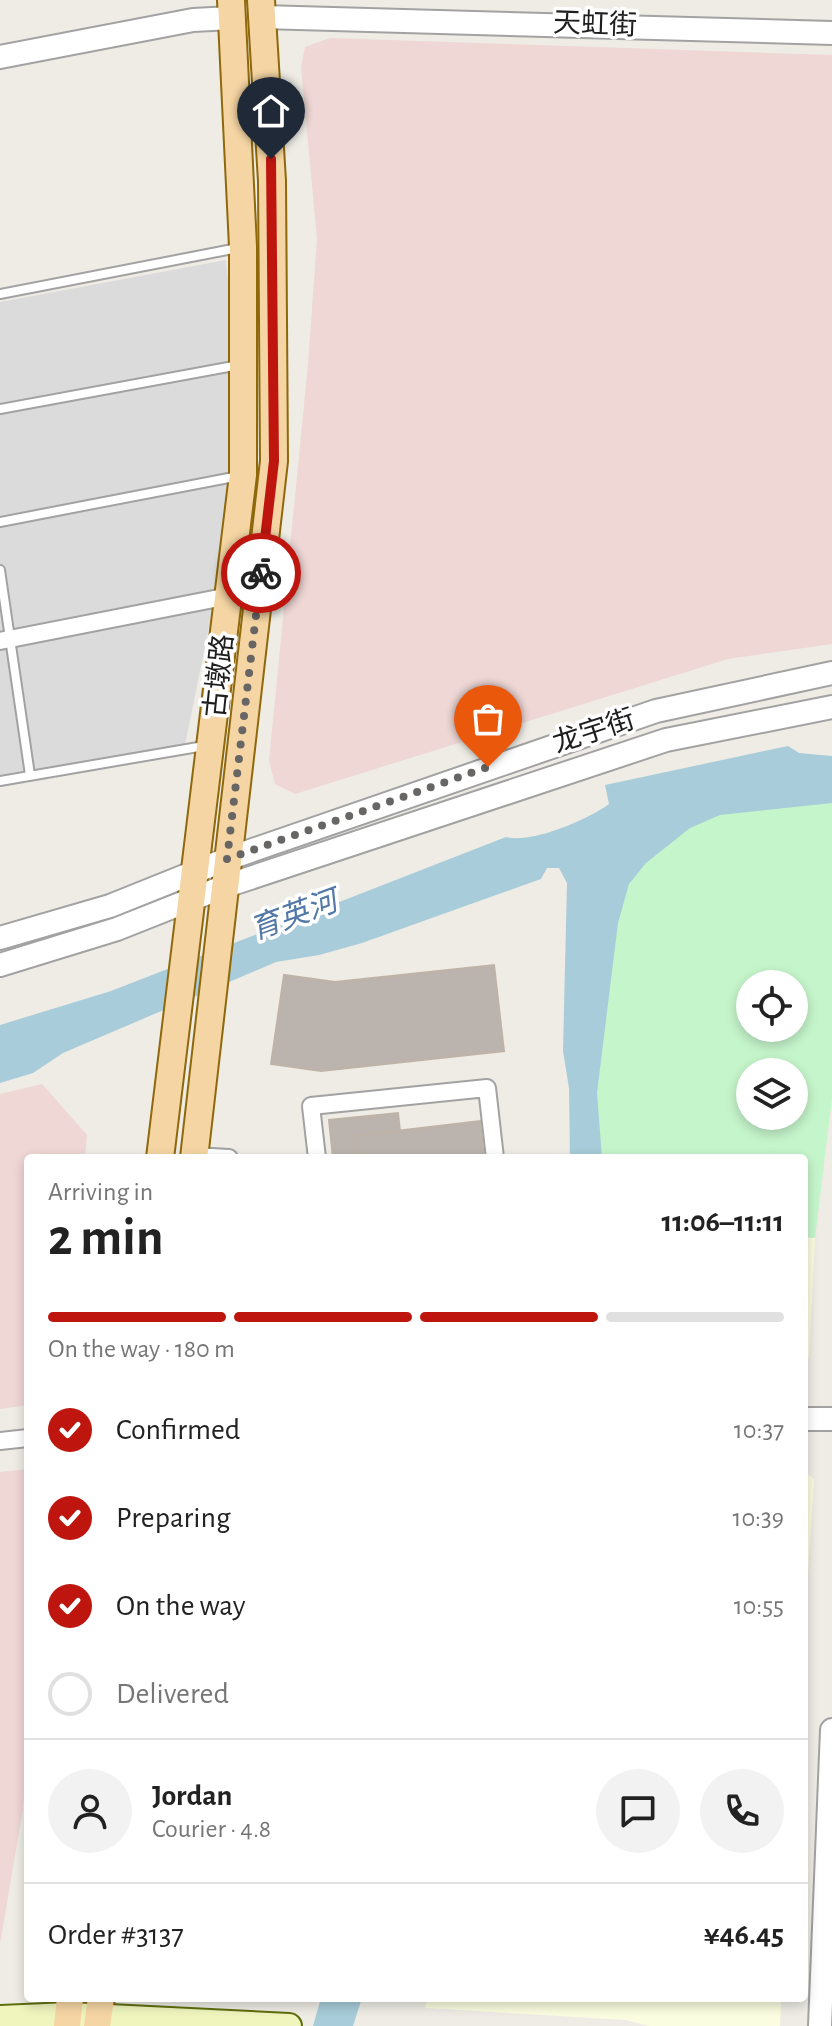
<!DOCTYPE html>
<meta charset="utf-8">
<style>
:root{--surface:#fff;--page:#f2f2f2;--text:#222;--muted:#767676;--line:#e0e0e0;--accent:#be160f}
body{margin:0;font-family:"Alegreya Sans","Noto Sans SC",sans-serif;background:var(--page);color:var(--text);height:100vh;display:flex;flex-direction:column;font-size:30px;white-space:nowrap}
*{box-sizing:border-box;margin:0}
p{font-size:26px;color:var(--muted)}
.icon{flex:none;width:44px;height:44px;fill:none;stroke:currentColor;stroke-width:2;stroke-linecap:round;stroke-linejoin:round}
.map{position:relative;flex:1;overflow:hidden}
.side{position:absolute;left:24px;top:1154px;width:784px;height:848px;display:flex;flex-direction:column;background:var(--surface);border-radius:8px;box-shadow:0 4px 12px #0003}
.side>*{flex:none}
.fabs{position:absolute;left:736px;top:970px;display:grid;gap:16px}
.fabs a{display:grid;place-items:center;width:72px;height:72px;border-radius:50%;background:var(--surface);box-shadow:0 4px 12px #0003;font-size:40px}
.pin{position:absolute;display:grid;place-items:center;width:68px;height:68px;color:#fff;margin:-82px -34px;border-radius:50% 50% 50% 0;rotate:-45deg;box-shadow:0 0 8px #0007}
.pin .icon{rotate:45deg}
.courier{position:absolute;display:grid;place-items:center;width:80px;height:80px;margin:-40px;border:6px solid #be160f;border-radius:50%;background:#fff;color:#222;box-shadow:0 2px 10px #0007}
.head em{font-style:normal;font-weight:700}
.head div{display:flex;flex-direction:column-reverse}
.head{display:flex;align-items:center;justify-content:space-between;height:136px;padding:0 24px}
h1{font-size:52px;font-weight:700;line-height:60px}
.bar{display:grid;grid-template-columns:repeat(4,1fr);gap:12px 8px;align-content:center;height:96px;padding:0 24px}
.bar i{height:10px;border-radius:6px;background:var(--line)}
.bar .current{background:var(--accent)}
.bar p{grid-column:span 4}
.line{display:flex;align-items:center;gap:20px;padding:0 24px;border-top:2px solid var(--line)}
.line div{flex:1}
.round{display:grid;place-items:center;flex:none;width:84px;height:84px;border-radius:42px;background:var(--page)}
ol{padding:0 24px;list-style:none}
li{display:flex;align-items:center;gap:24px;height:88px}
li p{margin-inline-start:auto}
li .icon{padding:8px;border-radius:50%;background:var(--accent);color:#fff;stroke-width:4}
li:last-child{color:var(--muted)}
li i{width:44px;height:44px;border:4px solid var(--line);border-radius:50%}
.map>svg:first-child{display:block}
.residential{fill:#dcdbdb}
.commercial{fill:#eed7d5}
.education{fill:#fbfde0}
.park{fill:#c5f5cb;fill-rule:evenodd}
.water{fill:#a8ccd9}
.building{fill:#bbb4ae;stroke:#bfb3a8;stroke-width:2}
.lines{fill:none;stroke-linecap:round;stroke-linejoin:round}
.service-casing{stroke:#a2a2a2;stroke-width:12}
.minor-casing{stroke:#a2a2a2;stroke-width:20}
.tertiary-casing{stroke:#a2a2a2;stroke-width:26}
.secondary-casing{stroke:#5f6e0d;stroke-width:28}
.primary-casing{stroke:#8e680b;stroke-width:30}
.service{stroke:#fff;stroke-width:8}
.minor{stroke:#fff;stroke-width:16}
.tertiary{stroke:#fff;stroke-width:22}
.secondary{stroke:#eff5bd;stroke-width:24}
.primary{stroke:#f5d5a3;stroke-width:26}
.done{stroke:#676664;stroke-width:8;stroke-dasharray:0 14.4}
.route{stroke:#be160f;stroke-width:10}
.labels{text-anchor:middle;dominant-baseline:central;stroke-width:7;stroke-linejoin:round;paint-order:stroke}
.street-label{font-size:28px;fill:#1e1e1e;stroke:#fff}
.water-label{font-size:30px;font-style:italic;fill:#5178a7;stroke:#fff}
</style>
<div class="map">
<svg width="832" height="2026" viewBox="0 0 832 2026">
<rect width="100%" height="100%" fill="#eeece5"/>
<polygon class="residential" points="226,260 234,346 231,467 212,612 185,745 0,777 0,302"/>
<g class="commercial">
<polygon points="330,38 832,55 832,644 728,659 295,794 275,784 269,761 308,364 317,239 301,67 305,47"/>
<polygon points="42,1084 87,1135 85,1158 28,1158 28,1405 0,1409 0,1094"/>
<polygon points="28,1469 28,1745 23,1809 0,1944 0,1472"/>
</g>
<g class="education">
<polygon points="804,1237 815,1238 809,1356 804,1372"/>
<polygon points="804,1470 814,1480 804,1637"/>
<polygon points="427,1998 781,1998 780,2026 649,2026 626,2020 425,2008"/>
</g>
<path class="park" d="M832,779V1098L815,1238L804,1237V1158H589L603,830ZM750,984H794V1028H750ZM750,1072H794V1116H750Z"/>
<g class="water">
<path d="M788,746L799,753L832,756V803L720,815L690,828L646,863L629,884L618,923L597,1093L602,1158H570L569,1088L563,1051L567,883L559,868H547L541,879L362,943L319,955L276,962L63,1053L33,1073L0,1083V1025L111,991L506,837C531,844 587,820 609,804L605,785Z"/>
<polygon points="321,1998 362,1998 353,2026 313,2026"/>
</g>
<g class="building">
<polygon points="494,965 504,1051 321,1071 271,1064 284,975 335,982"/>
<polygon points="398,1113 403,1158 333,1158 329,1120"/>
<polygon points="480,1121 484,1158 356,1158 354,1136"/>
</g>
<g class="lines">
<defs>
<g id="service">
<polyline points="0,294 238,248"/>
<polyline points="0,409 239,365"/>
<polyline points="0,522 239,476"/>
<polyline points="0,570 30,775"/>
<polyline points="0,781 204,746"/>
</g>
<g id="minor">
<polyline points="0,641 229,596"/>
<polyline points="194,1156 229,1158"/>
<polyline points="317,1158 311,1106 487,1088 495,1158"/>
<polyline points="0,1441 28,1438"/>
</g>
<g id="tertiary">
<polyline points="262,17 832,33"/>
<polyline points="0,57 193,20 232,18"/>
<polyline points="0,938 110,906 227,859 656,711 832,673"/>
<polyline points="0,965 117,929 223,887 666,740 832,707"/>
<polyline points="804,1419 832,1419"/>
<polyline points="820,2026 832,1730"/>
</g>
<polyline id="secondary" points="0,2018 69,2015 289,2026"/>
<g id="primary">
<polyline points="160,1158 243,475 243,247 231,0"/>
<polyline points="194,1158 274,461 272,181 261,0"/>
<polyline points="67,2026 70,1998"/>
<polyline points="97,2026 101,1998"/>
</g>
</defs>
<use href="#service" class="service-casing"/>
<use href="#minor" class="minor-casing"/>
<use href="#tertiary" class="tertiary-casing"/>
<use href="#secondary" class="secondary-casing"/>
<use href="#primary" class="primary-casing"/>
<use href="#service" class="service"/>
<use href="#minor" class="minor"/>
<use href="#tertiary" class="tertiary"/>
<use href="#secondary" class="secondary"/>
<use href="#primary" class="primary"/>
</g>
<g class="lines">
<polyline class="done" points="261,573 227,859 488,767"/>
<polyline class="route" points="261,573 274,461 271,159"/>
</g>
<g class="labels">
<g class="street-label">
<text transform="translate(595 25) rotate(2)">天虹街</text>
<text transform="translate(220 676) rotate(-84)">古墩路</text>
<text transform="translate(594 732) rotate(-18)">龙宇街</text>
</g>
<g class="water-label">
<text transform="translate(294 916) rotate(-20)">育英河</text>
</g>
</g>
</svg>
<div class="fabs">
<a><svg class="icon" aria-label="locate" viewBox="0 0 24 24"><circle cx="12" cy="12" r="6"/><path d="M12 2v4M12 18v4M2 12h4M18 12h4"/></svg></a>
<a><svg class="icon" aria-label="layers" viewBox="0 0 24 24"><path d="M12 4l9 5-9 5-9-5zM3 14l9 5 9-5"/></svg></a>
</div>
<div class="pin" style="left:488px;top:767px;background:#ea580c"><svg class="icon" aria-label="bag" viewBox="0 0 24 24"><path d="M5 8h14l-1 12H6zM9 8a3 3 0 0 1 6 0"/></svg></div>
<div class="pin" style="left:271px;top:159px;background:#1f2937"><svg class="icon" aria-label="home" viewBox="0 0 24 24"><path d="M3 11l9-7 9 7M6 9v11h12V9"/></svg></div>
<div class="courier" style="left:261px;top:573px"><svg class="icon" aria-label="bike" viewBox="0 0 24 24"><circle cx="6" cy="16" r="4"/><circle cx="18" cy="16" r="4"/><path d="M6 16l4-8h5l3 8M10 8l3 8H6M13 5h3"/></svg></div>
<section class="side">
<div class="head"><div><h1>2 min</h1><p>Arriving in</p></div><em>11:06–11:11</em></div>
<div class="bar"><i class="current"></i><i class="current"></i><i class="current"></i><i></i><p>On the way · 180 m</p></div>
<ol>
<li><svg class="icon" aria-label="check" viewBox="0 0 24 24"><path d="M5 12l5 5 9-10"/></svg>Confirmed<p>10:37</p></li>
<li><svg class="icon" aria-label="check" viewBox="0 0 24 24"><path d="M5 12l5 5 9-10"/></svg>Preparing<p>10:39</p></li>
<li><svg class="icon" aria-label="check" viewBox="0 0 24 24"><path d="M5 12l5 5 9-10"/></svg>On the way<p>10:55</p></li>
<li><i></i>Delivered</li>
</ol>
<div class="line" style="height:144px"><a class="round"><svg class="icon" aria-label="person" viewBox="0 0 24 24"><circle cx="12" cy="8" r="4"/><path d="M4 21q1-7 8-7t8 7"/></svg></a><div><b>Jordan</b><p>Courier · 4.8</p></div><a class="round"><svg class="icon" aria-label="chat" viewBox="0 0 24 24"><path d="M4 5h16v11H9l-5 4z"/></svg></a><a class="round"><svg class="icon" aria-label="phone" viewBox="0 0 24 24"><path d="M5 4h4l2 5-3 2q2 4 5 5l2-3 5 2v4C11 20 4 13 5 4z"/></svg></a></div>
<div class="line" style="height:104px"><div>Order #3137</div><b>¥46.45</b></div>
</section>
</div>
